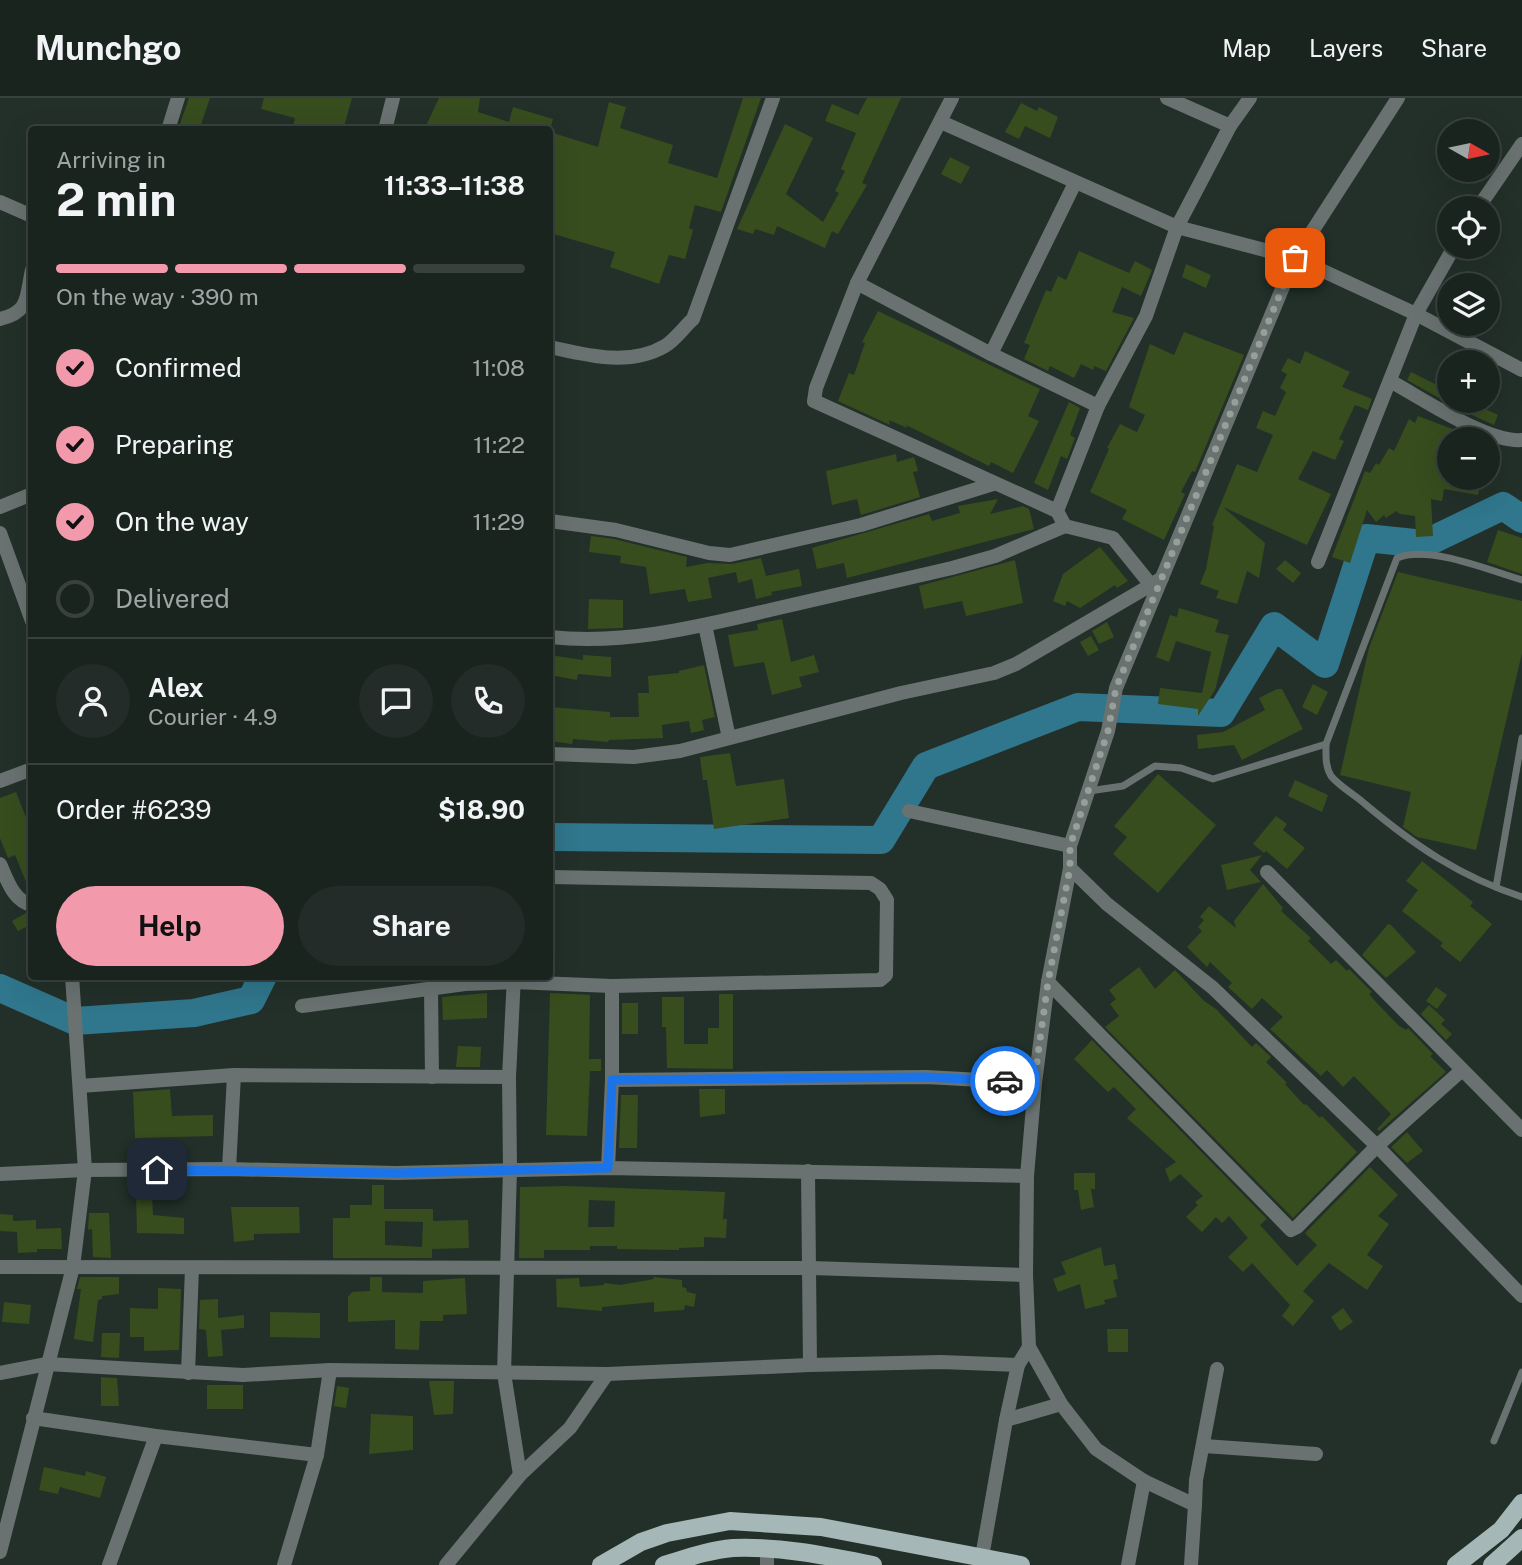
<!DOCTYPE html>
<meta charset="utf-8">
<style>
:root{--surface:#1a241f;--page:#232c28;--text:#f1f3f6;--muted:#9fa4a4;--line:#38413d;--accent:#f29aac}
body{margin:0;font-family:"Public Sans",sans-serif;background:var(--page);color:var(--text);height:100vh;display:flex;flex-direction:column;font-size:26px;white-space:nowrap}
*{box-sizing:border-box;margin:0}
p{font-size:23px;color:var(--muted)}
.icon{flex:none;width:38px;height:38px;fill:none;stroke:currentColor;stroke-width:2;stroke-linecap:round;stroke-linejoin:round}
.map{position:relative;flex:1;overflow:hidden}
.drawer{position:absolute;left:28px;top:28px;width:525px;height:854px;display:flex;flex-direction:column;background:var(--surface);border-radius:7px;box-shadow:0 7px 28px #0002,0 0 0 2px var(--line)}
.drawer>*{flex:none}
.needle{width:46px;rotate:99deg}
.controls{position:absolute;left:1437px;top:21px;display:grid;gap:14px}
.controls a{display:grid;place-items:center;width:63px;height:63px;border-radius:50%;background:var(--surface);box-shadow:0 7px 28px #0002,0 0 0 2px var(--line);font-size:35px}
.pin{position:absolute;display:grid;place-items:center;width:60px;height:60px;color:#fff;margin:-30px;border-radius:14px;box-shadow:0 4px 10px #0006}
.courier{position:absolute;display:grid;place-items:center;width:70px;height:70px;margin:-35px;border:5px solid #1a73e8;border-radius:50%;background:#fff;color:#222;box-shadow:0 2px 9px #0007}
.headline em{font-style:normal;font-weight:700}
.headline div{display:flex;flex-direction:column-reverse}
.headline{display:flex;align-items:center;justify-content:space-between;height:119px;padding:0 28px}
h1{font-size:46px;font-weight:700;line-height:52px}
.bar{display:grid;grid-template-columns:repeat(4,1fr);gap:10px 7px;align-content:center;height:84px;padding:0 28px}
.bar i{height:9px;border-radius:5px;background:var(--line)}
.bar .active{background:var(--accent)}
.bar p{grid-column:span 4}
.line{display:flex;align-items:center;gap:18px;padding:0 28px;border-top:2px solid var(--line)}
.line div{flex:1}
.round{display:grid;place-items:center;flex:none;width:74px;height:74px;border-radius:37px;background:var(--page)}
ol{padding:0 28px;list-style:none}
li{display:flex;align-items:center;gap:21px;height:77px}
li p{margin-inline-start:auto}
li .icon{padding:7px;border-radius:50%;background:var(--accent);color:#111;stroke-width:4}
li:last-child{color:var(--muted)}
li i{width:38px;height:38px;border:4px solid var(--line);border-radius:50%}
.action{display:flex;gap:14px;margin-top:auto;padding:14px 28px}
.action a{flex:1;height:80px;border-radius:42px;background:var(--accent);color:#111;font-size:28px;font-weight:700;line-height:80px;text-align:center}
.action a+a{background:var(--page);color:var(--text)}
header{display:flex;align-items:center;gap:42px;box-sizing:border-box;height:98px;padding:0 35px;background:var(--surface);border-bottom:2px solid var(--line)}
header strong{font-size:33px}
nav{display:flex;gap:38px;margin-inline-start:auto;font-size:24px}
.map>svg:first-child{display:block}
.lines{fill:none;stroke-linecap:round;stroke-linejoin:round}
.river{stroke:#30768c;stroke-width:28}
.building{fill:#374d1e;fill-rule:evenodd}
.service{stroke:#697271;stroke-width:7}
.minor{stroke:#697271;stroke-width:14}
.primary{stroke:#a5b7b6;stroke-width:18}
.done{stroke:#95a099;stroke-width:7;stroke-dasharray:0 12.6}
.route{stroke:#1a73e8;stroke-width:9}
</style>
<header>
<strong>Munchgo</strong>
<nav><a>Map</a><a>Layers</a><a>Share</a></nav>
</header>
<div class="map">
<svg width="1522" height="1467" viewBox="0 0 1522 1467">
<rect width="100%" height="100%" fill="#223029"/>
<g class="lines">
<g class="river">
<polyline points="550,739 881,742 926,668 1078,609 1221,615 1274,528 1325,566 1366,440 1424,446 1503,408 1522,421"/>
<polyline points="0,890 75,923 194,915 251,902 263,878"/>
</g>
</g>
<g class="building">
<polygon points="189,0 210,0 199,32 179,29"/>
<polygon points="264,0 352,0 343,32 292,32 295,20 261,11"/>
<polygon points="439,0 480,0 478,14 509,24 513,9 553,21 550,32 424,32"/>
<polygon points="743,0 761,0 721,114 695,107 689,130 693,132 685,161 669,157 659,186 610,169 615,154 550,135 550,34 598,49 609,4 626,9 620,30 673,47 668,65 717,80"/>
<polygon points="867,0 901,0 862,85 867,87 838,136 832,133 825,150 777,128 774,137 755,131 753,136 737,131 785,26 813,40 786,96 823,124 839,95 835,93 845,73 841,71 856,35 825,23 832,6 858,17"/>
<polygon points="1021,5 1037,13 1039,9 1058,19 1050,40 1025,28 1019,41 1005,34"/>
<polygon points="950,59 970,69 961,86 941,76"/>
<polygon points="1079,153 1129,175 1135,163 1152,172 1141,198 1122,189 1112,214 1134,220 1106,273 1094,268 1093,272 1081,266 1074,280 1050,268 1048,273 1024,261 1030,247 1024,245 1046,192 1051,194 1058,178 1066,182"/>
<polygon points="1186,166 1211,177 1206,190 1182,179"/>
<polygon points="878,213 1040,291 1028,318 1039,323 1013,375 991,364 989,368 906,327 907,330 889,322 890,327 838,303 849,275 854,277 865,245 862,244"/>
<polygon points="1184,234 1244,257 1195,374 1192,373 1181,394 1185,396 1164,442 1122,421 1127,412 1090,394 1109,351 1107,350 1120,326 1137,334 1145,317 1129,309 1150,246 1174,257"/>
<polygon points="1305,253 1350,274 1342,289 1372,301 1368,312 1355,307 1339,341 1344,343 1335,362 1313,353 1298,381 1331,396 1307,447 1223,409 1265,445 1259,480 1247,473 1237,506 1216,500 1219,493 1200,486 1206,471 1214,428 1212,427 1237,366 1257,374 1273,337 1256,330 1263,313 1275,318 1286,294 1280,290 1287,276 1281,273 1288,260 1300,266"/>
<polygon points="1411,274 1449,293 1449,303 1469,303 1498,317 1494,327 1459,311 1407,282"/>
<polygon points="1069,304 1080,310 1070,337 1075,340 1067,361 1061,358 1048,392 1034,385"/>
<polygon points="1418,318 1455,332 1452,341 1449,341 1449,380 1481,380 1478,397 1444,391 1442,403 1431,401 1433,438 1416,439 1415,418 1400,416 1396,413 1386,420 1384,417 1376,424 1367,412 1350,465 1332,459 1365,373 1370,375 1376,365 1379,367 1389,350 1394,353 1409,321 1415,325"/>
<polygon points="896,356 897,364 914,359 918,373 913,374 920,399 861,417 857,401 832,407 826,373"/>
<polygon points="998,401 990,416 1023,408 1029,411 1034,431 847,480 844,465 817,471 812,450 929,416 932,423 960,415 958,408"/>
<polygon points="1498,432 1522,440 1522,476 1487,464"/>
<polygon points="591,438 614,441 687,459 686,469 708,465 732,466 761,460 766,478 799,471 802,488 771,494 772,497 756,501 752,481 738,485 736,474 708,480 712,500 688,504 685,491 650,496 646,469 620,465 621,458 589,454"/>
<polygon points="1100,449 1128,483 1117,490 1115,487 1080,510 1067,503 1065,508 1053,503 1063,476"/>
<polygon points="1015,462 1023,505 966,518 962,503 924,511 919,488"/>
<polygon points="1285,462 1301,475 1293,485 1276,471"/>
<polygon points="1398,474 1522,503 1522,555 1476,752 1417,739 1403,729 1411,694 1340,677 1369,550"/>
<polygon points="589,501 623,502 623,530 588,531"/>
<polygon points="1179,510 1219,522 1215,534 1229,537 1215,592 1198,618 1198,611 1158,606 1160,590 1202,595 1211,554 1176,543 1169,564 1156,559 1170,517 1177,519"/>
<polygon points="782,521 791,564 814,557 819,574 799,579 802,589 772,597 764,564 734,569 728,537 758,532 757,526"/>
<polygon points="1107,524 1114,539 1099,546 1092,533"/>
<polygon points="1091,538 1099,552 1088,558 1080,544"/>
<polygon points="550,557 583,562 583,557 611,559 611,579 578,576 577,582 550,577"/>
<polygon points="704,567 715,619 702,622 704,632 691,635 689,623 662,627 663,640 609,642 608,644 573,641 572,646 550,643 550,609 610,614 610,619 639,619 638,595 649,595 648,578 679,575 679,573"/>
<polygon points="1313,586 1328,594 1317,617 1302,609"/>
<polygon points="1277,591 1282,591 1303,631 1242,662 1234,647 1198,651 1197,637 1223,634 1265,612 1259,600"/>
<polygon points="730,655 736,688 784,681 789,720 714,731 707,682 703,682 700,659"/>
<polygon points="1158,676 1216,727 1158,795 1113,756 1127,739 1114,728"/>
<polygon points="1295,682 1328,697 1322,714 1288,698"/>
<polygon points="16,694 32,735 31,796 15,757 8,760 0,740 0,700"/>
<polygon points="1276,718 1287,726 1283,732 1305,750 1287,771 1266,753 1264,755 1253,746"/>
<polygon points="1262,757 1250,772 1261,784 1227,792 1221,767"/>
<polygon points="1422,763 1473,804 1470,808 1492,826 1460,864 1440,848 1443,845 1402,813 1418,792 1406,783"/>
<polygon points="1263,786 1283,810 1281,813 1311,840 1308,843 1331,866 1336,862 1347,873 1349,871 1372,894 1369,896 1375,903 1398,927 1406,932 1408,930 1433,956 1430,958 1446,974 1379,1033 1377,1031 1391,1016 1354,978 1343,989 1327,972 1321,978 1270,931 1283,919 1262,900 1252,911 1228,889 1232,885 1210,864 1207,869 1187,849 1202,833 1198,829 1204,822 1200,819 1209,808 1236,830 1234,823"/>
<polygon points="26,815 32,816 32,826 18,833 12,823"/>
<polygon points="1388,826 1391,827 1416,854 1386,880 1362,857"/>
<polygon points="1139,869 1155,891 1175,872 1204,903 1216,911 1252,949 1256,945 1271,959 1266,964 1287,985 1285,986 1304,1007 1306,1006 1320,1020 1322,1018 1357,1054 1293,1120 1105,929 1119,918 1110,906 1116,901 1109,892"/>
<polygon points="1436,889 1447,897 1437,911 1426,903"/>
<polygon points="487,895 487,920 443,922 442,899"/>
<polygon points="550,895 590,897 589,961 601,961 601,973 590,973 587,1038 546,1037"/>
<polygon points="719,896 733,896 733,971 667,970 666,929 662,929 662,899 684,899 684,946 708,946 708,930 719,930"/>
<rect x="622" y="905" width="16" height="31"/>
<polygon points="1429,907 1445,922 1441,926 1452,936 1446,942 1421,916"/>
<polygon points="1092,942 1267,1121 1260,1127 1297,1168 1317,1147 1305,1135 1370,1069 1398,1097 1378,1118 1389,1126 1367,1157 1383,1168 1367,1192 1329,1165 1303,1193 1314,1203 1293,1228 1282,1218 1290,1207 1252,1165 1243,1174 1228,1159 1248,1140 1229,1118 1222,1125 1216,1119 1202,1134 1186,1119 1198,1107 1195,1104 1203,1098 1180,1076 1170,1084 1165,1071 1176,1064 1127,1020 1136,1011 1114,989 1108,994 1074,961"/>
<polygon points="458,948 481,949 480,969 456,969"/>
<polygon points="170,991 172,1018 213,1017 213,1038 135,1040 133,994"/>
<polygon points="699,991 725,991 725,1016 700,1019"/>
<polygon points="621,997 638,997 637,1050 619,1050"/>
<polygon points="1407,1034 1423,1053 1407,1065 1391,1049"/>
<polygon points="1074,1075 1095,1075 1095,1091 1091,1091 1094,1109 1081,1112 1078,1092 1074,1092"/>
<path d="M372,1087H384V1111H433V1123L468,1122L469,1150L432,1151V1160H333V1120H350V1107H372ZM385,1123L423,1124L422,1149L385,1147Z"/>
<path d="M567,1088L725,1094L723,1121H727L726,1140L704,1139V1149L679,1150V1152L617,1151V1148H590V1152H544V1160H519L520,1089ZM589,1102L615,1103L614,1129H588Z"/>
<polygon points="152,1095 153,1117 184,1120 184,1136 137,1135 136,1096"/>
<polygon points="231,1109 299,1109 300,1135 254,1136 254,1142 234,1144"/>
<polygon points="89,1115 109,1115 111,1160 93,1159 92,1131 88,1132"/>
<polygon points="0,1116 13,1117 13,1123 36,1122 36,1131 61,1130 62,1151 37,1151 37,1154 18,1155 17,1134 0,1133"/>
<polygon points="1101,1149 1104,1168 1115,1166 1118,1181 1113,1182 1117,1199 1104,1202 1105,1206 1085,1211 1080,1186 1058,1194 1053,1181 1066,1176 1061,1164"/>
<polygon points="80,1179 119,1179 119,1196 102,1198 102,1201 98,1202 93,1244 74,1241 81,1191 77,1191"/>
<polygon points="370,1179 382,1179 382,1194 423,1195 423,1183 465,1180 467,1216 443,1217 443,1223 420,1223 419,1252 395,1251 395,1222 348,1224 348,1199 352,1194 370,1193"/>
<polygon points="653,1179 682,1182 682,1189 686,1190 687,1194 696,1196 694,1209 685,1207 684,1212 654,1214 654,1204 602,1209 602,1213 557,1209 556,1181 579,1180 580,1189 604,1187 604,1185 620,1187 654,1181"/>
<polygon points="158,1190 181,1191 179,1252 144,1253 144,1239 130,1239 130,1210 158,1211"/>
<polygon points="218,1201 218,1220 244,1217 244,1230 221,1232 223,1258 208,1259 206,1232 199,1231 200,1202"/>
<polygon points="4,1204 31,1207 29,1226 2,1224"/>
<polygon points="1343,1210 1353,1224 1340,1233 1331,1219"/>
<polygon points="270,1214 320,1215 320,1240 270,1239"/>
<polygon points="1107,1231 1128,1231 1128,1254 1108,1254"/>
<polygon points="102,1235 120,1235 119,1260 101,1259"/>
<polygon points="101,1279 117,1280 119,1308 101,1308"/>
<polygon points="429,1283 454,1283 453,1316 434,1317"/>
<rect x="207" y="1287" width="36" height="24"/>
<polygon points="337,1288 349,1290 346,1310 334,1308"/>
<polygon points="371,1316 413,1318 413,1352 369,1356"/>
<polygon points="44,1369 85,1378 86,1373 106,1379 100,1400 60,1389 58,1396 39,1392"/>
</g>
<g class="lines">
<g class="service">
<path d="M1522,482C1488,472 1430,447 1397,460L1326,646C1326,657 1325,668 1331,678C1339,688 1355,697 1365,706C1415,748 1459,778 1522,799"/>
<polyline points="1089,693 1123,688 1155,668 1181,670 1213,681 1326,646"/>
<polyline points="1496,789 1522,640"/>
<polyline points="1494,1343 1522,1274"/>
</g>
<g class="minor">
<polyline points="952,0 857,185 816,290 814,303 1057,413 1065,428 1113,440 1151,487 1162,480"/>
<polyline points="1167,0 1230,28"/>
<polyline points="1398,0 1295,160 1116,590 1108,633 1070,748 1070,770 1048,884 1291,1132 1297,1129 1377,1048 1462,972"/>
<polyline points="941,24 1177,129 1295,160 1416,216 1522,272"/>
<polyline points="168,32 178,0"/>
<polyline points="385,32 393,0"/>
<polyline points="0,104 32,118"/>
<polyline points="1478,110 1522,46"/>
<polyline points="857,185 991,256 1098,308"/>
<path d="M0,221C30,214 26,199 32,172"/>
<path d="M550,249C586,257 629,269 665,248C675,242 684,229 693,221L773,0"/>
<polyline points="991,256 1075,85"/>
<path d="M1390,283C1422,300 1487,345 1522,342"/>
<polyline points="0,409 32,396"/>
<polyline points="1057,413 1098,308 1146,218 1177,129 1230,28 1250,0"/>
<polyline points="550,423 616,432 709,455 730,457 861,427 993,386"/>
<polyline points="0,435 32,523"/>
<polyline points="1318,464 1416,216 1454,149"/>
<polyline points="705,527 729,640"/>
<path d="M550,539C626,547 697,529 770,512C831,498 892,484 952,470L995,458L1065,428"/>
<polyline points="550,656 634,659 680,653 901,595 994,575 1016,566 1151,487"/>
<polyline points="0,683 32,671"/>
<polyline points="909,713 1070,748"/>
<path d="M0,766C7,781 13,803 32,807"/>
<polyline points="1070,770 1107,806 1213,890 1377,1048 1522,1198"/>
<polyline points="1267,774 1522,1032"/>
<polyline points="514,878 509,979 510,1072 504,1275 520,1377"/>
<polyline points="612,888 612,982 926,979 1035,985"/>
<polyline points="431,890 432,979"/>
<polyline points="302,908 465,886 513,884 612,888 880,882 886,877 887,802 880,791 871,785 550,779"/>
<polyline points="80,988 234,977 509,979"/>
<polyline points="608,1070 612,982"/>
<polyline points="229,1071 234,977"/>
<polyline points="808,1073 810,1267"/>
<polyline points="0,1076 85,1072 229,1071 396,1075 608,1070 1027,1078"/>
<polyline points="0,1169 811,1170 1026,1177"/>
<polyline points="1029,1249 1061,1306 1096,1351 1144,1383 1195,1407 1196,1382 1217,1271"/>
<polyline points="0,1275 47,1266 243,1277 330,1272 607,1276 810,1267 941,1264 1018,1267"/>
<polyline points="188,1275 192,1170"/>
<polyline points="33,1320 156,1338 317,1357"/>
<polyline points="1006,1322 1061,1306"/>
<polyline points="1204,1348 1316,1356"/>
<polyline points="0,1454 73,1169 85,1072 72,878"/>
<polyline points="982,1459 1006,1322 1018,1267 1029,1249 1026,1177 1027,1078 1035,985 1048,884"/>
<polyline points="109,1467 156,1338"/>
<polyline points="284,1467 317,1357 330,1272"/>
<polyline points="446,1467 520,1377 570,1330 607,1276"/>
<polyline points="767,1467 767,1451"/>
<polyline points="1128,1467 1144,1383"/>
<polyline points="1191,1467 1195,1407"/>
</g>
<g class="primary">
<polyline points="601,1467 641,1444 667,1435 730,1423 821,1429 1021,1467"/>
<path d="M664,1467C687,1460 709,1452 733,1450C780,1448 827,1458 873,1467"/>
<polyline points="1456,1467 1501,1432 1522,1405"/>
<polyline points="1492,1467 1522,1440"/>
</g>
</g>
<g class="lines">
<polyline class="done" points="1005,983 1034,985 1048,884 1070,770 1070,748 1108,633 1116,590 1295,160"/>
<polyline class="route" points="157,1072 397,1075 608,1070 612,982 926,979 1005,983"/>
</g>
</svg>
<div class="controls">
<a><svg class="needle" viewBox="-14 -14 28 28"><path d="M0-13l5 13h-10z" fill="#e53935"/><path d="M0 13l5-13h-10z" fill="#9fa4a4"/></svg></a>
<a><svg class="icon" aria-label="locate" viewBox="0 0 24 24"><circle cx="12" cy="12" r="6"/><path d="M12 2v4M12 18v4M2 12h4M18 12h4"/></svg></a>
<a><svg class="icon" aria-label="layers" viewBox="0 0 24 24"><path d="M12 4l9 5-9 5-9-5zM3 14l9 5 9-5"/></svg></a>
<a>+</a>
<a>−</a>
</div>
<div class="pin" style="left:1295px;top:160px;background:#ea580c"><svg class="icon" aria-label="bag" viewBox="0 0 24 24"><path d="M5 8h14l-1 12H6zM9 8a3 3 0 0 1 6 0"/></svg></div>
<div class="pin" style="left:157px;top:1072px;background:#1f2937"><svg class="icon" aria-label="home" viewBox="0 0 24 24"><path d="M3 11l9-7 9 7M6 9v11h12V9"/></svg></div>
<div class="courier" style="left:1005px;top:983px"><svg class="icon" aria-label="car" viewBox="0 0 24 24"><path d="M5 17H2v-5l4-1 3-4h7l3 4 3 1v5h-3M9 17h6M6 11h13"/><circle cx="7" cy="17" r="2"/><circle cx="17" cy="17" r="2"/></svg></div>
<section class="drawer">
<div class="headline"><div><h1>2 min</h1><p>Arriving in</p></div><em>11:33–11:38</em></div>
<div class="bar"><i class="active"></i><i class="active"></i><i class="active"></i><i></i><p>On the way · 390 m</p></div>
<ol>
<li><svg class="icon" aria-label="check" viewBox="0 0 24 24"><path d="M5 12l5 5 9-10"/></svg>Confirmed<p>11:08</p></li>
<li><svg class="icon" aria-label="check" viewBox="0 0 24 24"><path d="M5 12l5 5 9-10"/></svg>Preparing<p>11:22</p></li>
<li><svg class="icon" aria-label="check" viewBox="0 0 24 24"><path d="M5 12l5 5 9-10"/></svg>On the way<p>11:29</p></li>
<li><i></i>Delivered</li>
</ol>
<div class="line" style="height:126px"><a class="round"><svg class="icon" aria-label="person" viewBox="0 0 24 24"><circle cx="12" cy="8" r="4"/><path d="M4 21q1-7 8-7t8 7"/></svg></a><div><b>Alex</b><p>Courier · 4.9</p></div><a class="round"><svg class="icon" aria-label="chat" viewBox="0 0 24 24"><path d="M4 5h16v11H9l-5 4z"/></svg></a><a class="round"><svg class="icon" aria-label="phone" viewBox="0 0 24 24"><path d="M5 4h4l2 5-3 2q2 4 5 5l2-3 5 2v4C11 20 4 13 5 4z"/></svg></a></div>
<div class="line" style="height:91px"><div>Order #6239</div><b>$18.90</b></div>
<div class="action"><a>Help</a><a>Share</a></div>
</section>
</div>
